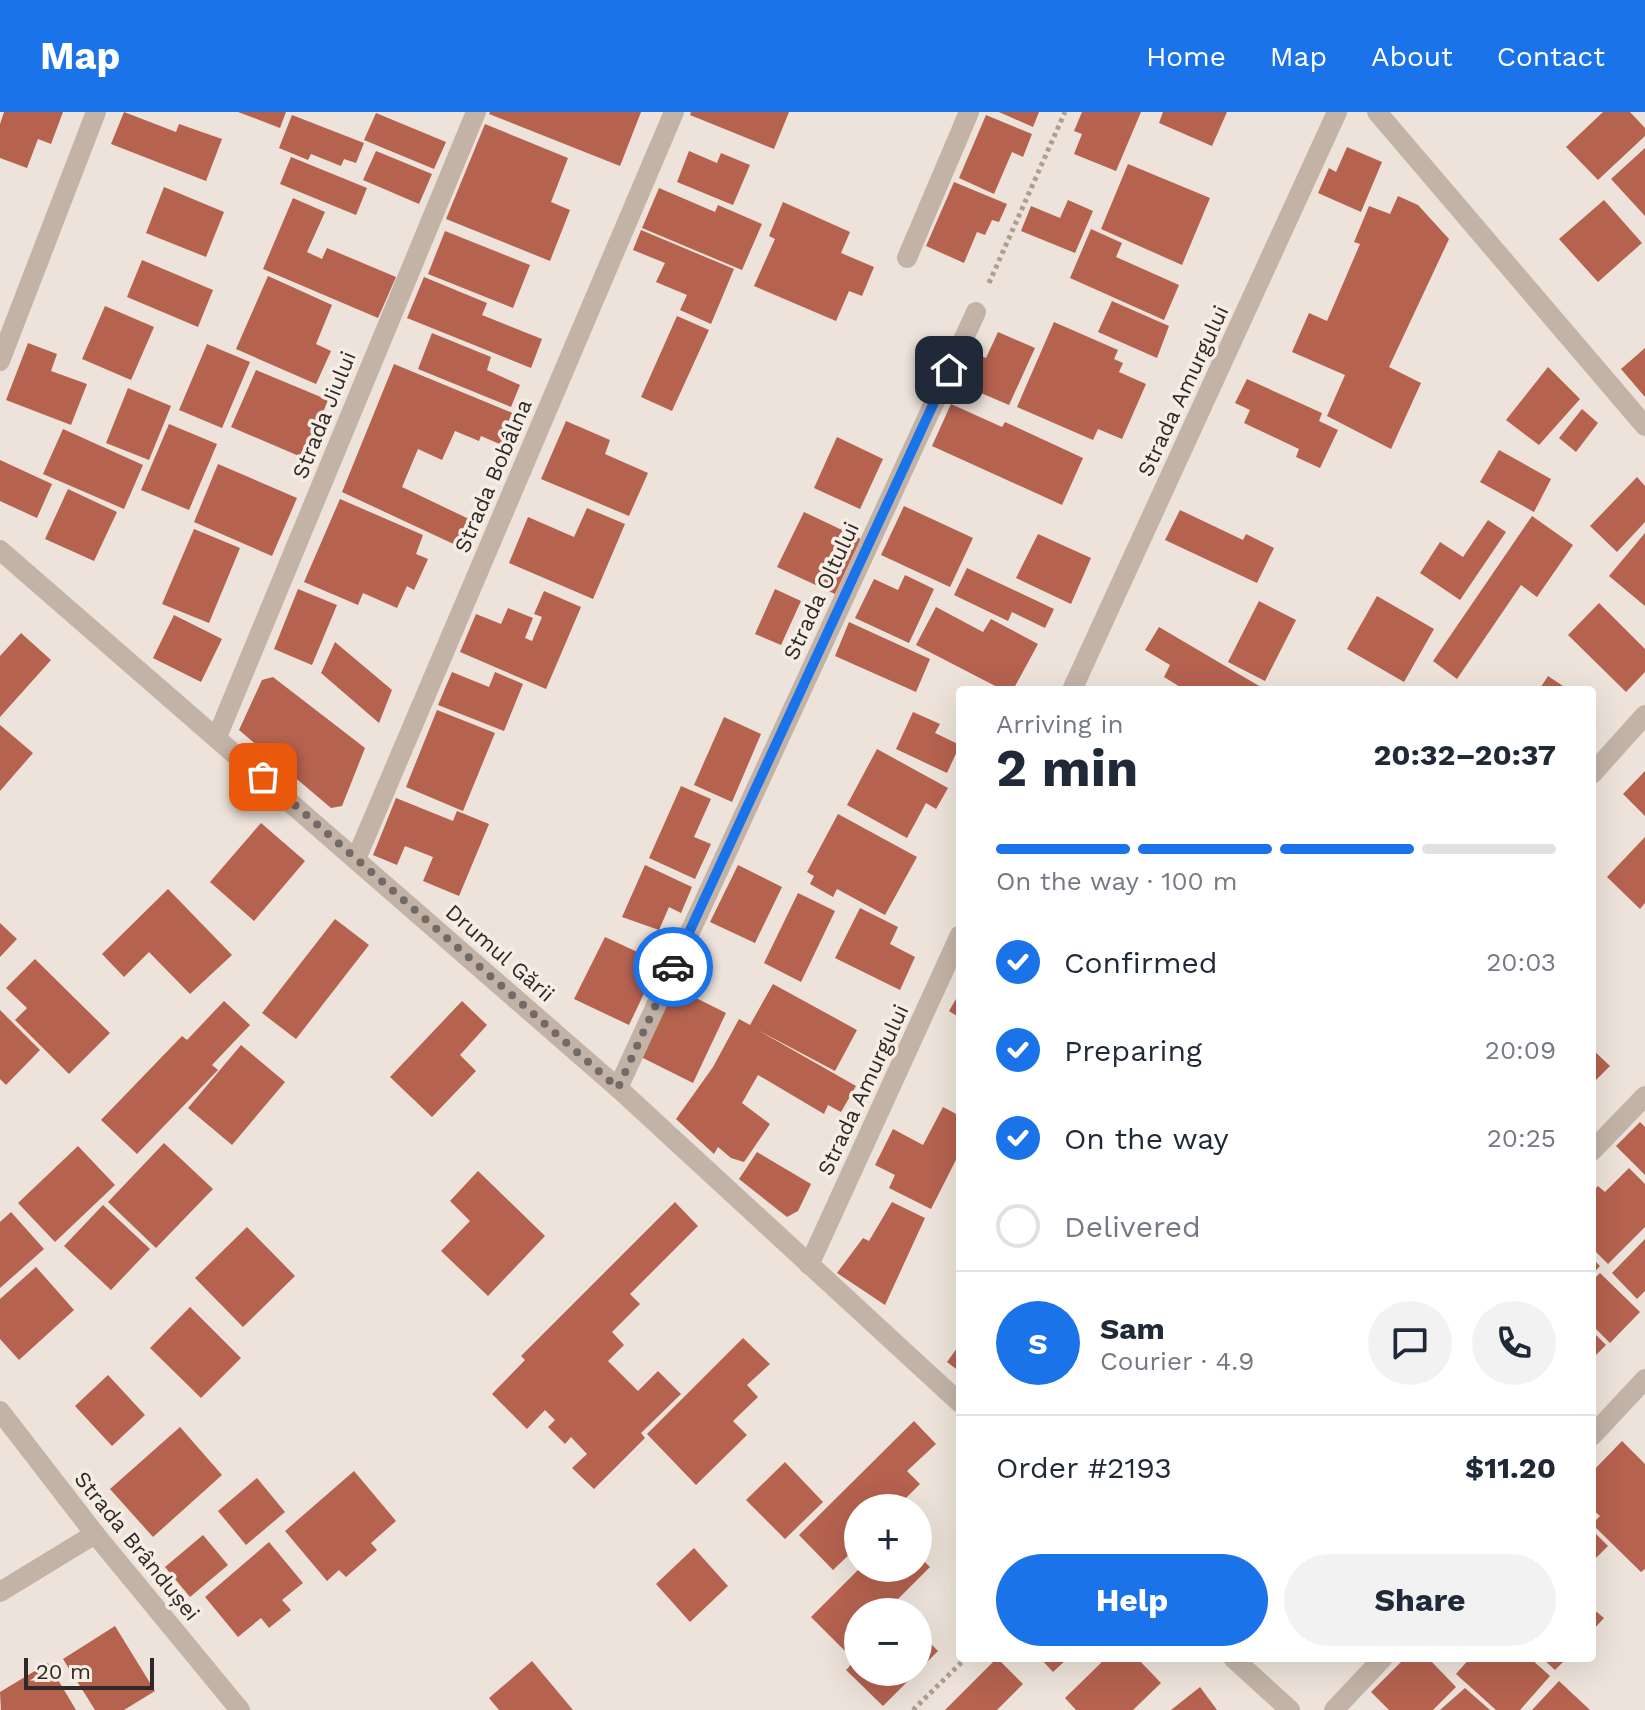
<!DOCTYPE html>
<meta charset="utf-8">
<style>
:root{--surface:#fff;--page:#f2f2f3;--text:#1f2937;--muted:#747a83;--line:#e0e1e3;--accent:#1a73e8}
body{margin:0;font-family:"Work Sans",sans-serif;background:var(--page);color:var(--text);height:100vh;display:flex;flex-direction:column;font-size:30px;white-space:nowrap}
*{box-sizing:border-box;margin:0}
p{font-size:26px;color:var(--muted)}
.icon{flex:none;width:44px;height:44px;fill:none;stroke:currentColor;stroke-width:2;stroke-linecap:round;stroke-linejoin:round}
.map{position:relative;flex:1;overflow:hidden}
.side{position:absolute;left:956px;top:574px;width:640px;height:976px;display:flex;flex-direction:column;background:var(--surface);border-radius:8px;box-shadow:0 8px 32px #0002}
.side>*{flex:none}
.controls{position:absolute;left:844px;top:1382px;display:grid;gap:16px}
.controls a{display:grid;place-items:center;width:88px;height:88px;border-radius:50%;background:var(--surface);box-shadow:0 8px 32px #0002;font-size:40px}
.scale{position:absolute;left:24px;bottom:20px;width:130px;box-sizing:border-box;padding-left:8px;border:4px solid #312927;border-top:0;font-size:22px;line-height:28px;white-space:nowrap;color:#312927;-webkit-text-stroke:6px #f6ede5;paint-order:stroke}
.pin{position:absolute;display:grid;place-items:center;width:68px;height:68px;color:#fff;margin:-34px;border-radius:16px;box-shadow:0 4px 12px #0006}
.courier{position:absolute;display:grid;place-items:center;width:80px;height:80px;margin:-40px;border:6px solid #1a73e8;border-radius:50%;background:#fff;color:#222;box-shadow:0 2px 10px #0007}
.summary em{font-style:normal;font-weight:700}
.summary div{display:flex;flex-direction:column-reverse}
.summary{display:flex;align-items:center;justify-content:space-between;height:136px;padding:0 40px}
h1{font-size:52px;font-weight:700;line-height:60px}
.bar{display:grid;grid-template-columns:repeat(4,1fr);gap:12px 8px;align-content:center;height:96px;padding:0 40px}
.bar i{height:10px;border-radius:6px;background:var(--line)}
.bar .active{background:var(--accent)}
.bar p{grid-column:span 4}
.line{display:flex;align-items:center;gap:20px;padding:0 40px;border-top:2px solid var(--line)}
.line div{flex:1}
.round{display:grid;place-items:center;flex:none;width:84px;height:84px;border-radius:42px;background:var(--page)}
ol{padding:0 40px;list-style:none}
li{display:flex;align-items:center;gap:24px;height:88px}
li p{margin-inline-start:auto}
li .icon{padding:8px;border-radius:50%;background:var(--accent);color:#fff;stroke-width:4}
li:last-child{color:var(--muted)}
li i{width:44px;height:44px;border:4px solid var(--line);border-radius:50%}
.primary-button{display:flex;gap:16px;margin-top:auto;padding:16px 40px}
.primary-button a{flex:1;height:92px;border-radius:48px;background:var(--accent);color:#fff;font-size:32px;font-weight:700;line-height:92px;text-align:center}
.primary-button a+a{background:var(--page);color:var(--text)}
header{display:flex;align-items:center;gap:48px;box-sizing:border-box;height:112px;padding:0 40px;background:var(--accent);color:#fff}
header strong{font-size:38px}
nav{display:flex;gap:44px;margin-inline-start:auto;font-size:28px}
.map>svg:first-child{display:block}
.building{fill:#b5624f}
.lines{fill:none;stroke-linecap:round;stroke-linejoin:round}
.path{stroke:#af9d92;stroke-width:5;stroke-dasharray:4 4;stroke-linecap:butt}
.street{stroke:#c3b3a7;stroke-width:20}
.done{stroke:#736a66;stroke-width:8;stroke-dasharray:0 14.4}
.route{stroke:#1a73e8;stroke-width:10}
.labels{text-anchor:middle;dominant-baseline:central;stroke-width:7;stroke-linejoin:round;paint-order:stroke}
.street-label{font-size:22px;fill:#312927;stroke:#f6ede5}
</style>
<header>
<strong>Map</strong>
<nav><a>Home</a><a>Map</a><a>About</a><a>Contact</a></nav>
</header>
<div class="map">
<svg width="1645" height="1598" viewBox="0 0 1645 1598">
<rect width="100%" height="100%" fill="#ede3da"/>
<g class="building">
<polygon points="4,0 63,0 51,32 38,27 27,56 0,46 0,12"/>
<polygon points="124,0 176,20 179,12 222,27 206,69 111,32"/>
<polygon points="238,0 286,0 280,16"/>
<polygon points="490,0 641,0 620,54 489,2"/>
<polygon points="691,0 789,0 774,37 690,3"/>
<polygon points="999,0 1039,0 1033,15"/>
<polygon points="1082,0 1141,0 1116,59 1074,42 1082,22 1074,19"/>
<polygon points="1163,0 1227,0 1212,34 1159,11"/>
<polygon points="1603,0 1630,0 1645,16 1645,24 1598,68 1566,35"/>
<polygon points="376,1 446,30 434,57 364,28"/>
<polygon points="292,3 364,31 356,51 344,47 341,54 311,42 308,48 279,36"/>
<polygon points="986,3 1032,22 1023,45 1012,40 994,82 959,66"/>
<polygon points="485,12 568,46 551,90 570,98 550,149 446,107"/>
<polygon points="1347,35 1382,50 1361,100 1318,81 1329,56 1336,60"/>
<polygon points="1645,36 1645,104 1611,67"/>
<polygon points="376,39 432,62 419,92 363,68"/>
<polygon points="689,39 717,51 721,41 750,53 733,93 677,70"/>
<polygon points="291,45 367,76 356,103 280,72"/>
<polygon points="1128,52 1210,86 1182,153 1101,117"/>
<polygon points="954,70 1007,92 999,110 992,108 985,123 977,120 964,151 926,134"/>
<polygon points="164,75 224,100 206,145 146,121"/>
<polygon points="659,76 715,100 718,93 762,112 742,158 642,116"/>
<polygon points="1398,84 1418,93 1449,127 1389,255 1421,271 1391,337 1327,304 1345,263 1292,240 1309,201 1327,209 1360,132 1354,130 1369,94 1390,102"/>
<polygon points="293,86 325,100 307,140 322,147 327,136 396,165 378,206 263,157"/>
<polygon points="1068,88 1093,99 1075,141 1021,119 1031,94 1060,106"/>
<polygon points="1604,88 1642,131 1598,170 1559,127"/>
<polygon points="783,90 850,120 841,141 874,155 862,184 849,179 836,209 754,174 775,127 769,124"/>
<polygon points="1091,117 1122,131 1116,145 1179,173 1164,208 1070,166"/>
<polygon points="641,118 734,157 711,212 680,198 687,183 656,170 665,151 633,138"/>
<polygon points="445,119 530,153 513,196 428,162"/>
<polygon points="142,148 213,178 198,215 127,185"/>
<polygon points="268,164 332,193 316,232 331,239 316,272 236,237"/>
<polygon points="424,165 487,191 482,203 542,227 531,256 407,206"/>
<polygon points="1112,189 1169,214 1157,246 1098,220"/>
<polygon points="105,194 154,215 131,268 82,247"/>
<polygon points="677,204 709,218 672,299 641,285"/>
<polygon points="1054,210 1118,238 1114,247 1123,251 1119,260 1146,272 1122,327 1098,317 1093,328 1017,295"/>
<polygon points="998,220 1035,236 1009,293 955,270 969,239 986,246"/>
<polygon points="432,221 491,245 487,258 520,273 511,295 418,257"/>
<polygon points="28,231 57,242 51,259 87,272 71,313 6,288"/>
<polygon points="207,232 250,250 222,316 179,298"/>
<polygon points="1645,236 1645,285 1621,257"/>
<polygon points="394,252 515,302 502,333 481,324 479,329 455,319 442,348 418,337 402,375 471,408 460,435 342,380"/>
<polygon points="1548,255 1580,287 1539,333 1506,308"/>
<polygon points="256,258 328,288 321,305 330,309 313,350 231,315"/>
<polygon points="1247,267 1322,301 1319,309 1338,318 1320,356 1296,345 1299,337 1244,311 1250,298 1235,291"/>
<polygon points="128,276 171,294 149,348 106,331"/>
<polygon points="951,292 1002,315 1005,310 1083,346 1062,393 932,334"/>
<polygon points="1582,297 1598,311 1576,340 1559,326"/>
<polygon points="566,309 610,328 605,342 648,361 629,404 541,367"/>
<polygon points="169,312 217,332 189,398 141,378"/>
<polygon points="63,317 143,353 124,397 43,362"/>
<polygon points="837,325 883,347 860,397 814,376"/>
<polygon points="1499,338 1551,367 1534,400 1480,370"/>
<polygon points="0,348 52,372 37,406 0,389"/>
<polygon points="218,352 297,386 272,444 194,410"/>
<polygon points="1637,365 1645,374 1645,410 1617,440 1590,414"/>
<polygon points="68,377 117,400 94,449 45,427"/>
<polygon points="340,387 423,423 416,442 428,447 414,478 407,474 397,496 363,481 358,493 304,470"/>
<polygon points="904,394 973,426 950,475 881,443"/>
<polygon points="587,396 625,412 593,487 509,451 528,405 574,425"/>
<polygon points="1180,398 1243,428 1246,422 1274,436 1257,471 1165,428"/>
<polygon points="804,400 861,427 835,482 777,455"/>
<polygon points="1532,404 1573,433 1537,485 1521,473 1457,567 1433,549"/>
<polygon points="1488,408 1506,420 1460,488 1420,461 1440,430 1463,445"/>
<polygon points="194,417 240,436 209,511 162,492"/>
<polygon points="1645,421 1645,494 1609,464"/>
<polygon points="1038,422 1091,446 1071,492 1016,466"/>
<polygon points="967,456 1054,497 1045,516 1012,500 1008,509 954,483"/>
<polygon points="905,463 934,477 909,531 855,506 874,467 898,478"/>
<polygon points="298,477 337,493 312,553 274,537"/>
<polygon points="775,477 801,489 781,533 755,522"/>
<polygon points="544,479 581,495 546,577 460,540 476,502 501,512 508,496 533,506 525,526 532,529 542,505 534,502"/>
<polygon points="1377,484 1434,517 1404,570 1347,537"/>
<polygon points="1259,489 1296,508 1265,569 1228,550"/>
<polygon points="1599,491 1645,537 1645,560 1626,580 1568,523"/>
<polygon points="936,495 983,520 991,507 1038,532 1013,578 1003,578 916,533"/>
<polygon points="174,503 222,527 201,570 153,546"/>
<polygon points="849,510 930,547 916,580 835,544"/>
<polygon points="1159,515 1266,578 1185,578 1164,565 1170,553 1145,538"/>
<polygon points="21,521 51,548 0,605 0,544"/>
<polygon points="335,530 392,578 379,611 321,561"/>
<polygon points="452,560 489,575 495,560 523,572 504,619 438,593"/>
<polygon points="1548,564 1569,578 1539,578"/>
<polygon points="273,565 365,636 342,694 331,696 239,618 262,568"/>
<polygon points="437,598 495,621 463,699 406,675"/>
<polygon points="913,600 940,612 935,621 960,633 947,661 896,637"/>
<polygon points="724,605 761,622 732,690 694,673"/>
<polygon points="0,613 33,641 0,679"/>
<polygon points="877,637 948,676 936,697 926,691 907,726 847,693"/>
<polygon points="1645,659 1645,704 1623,682"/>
<polygon points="681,674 711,687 694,725 711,732 695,767 649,746"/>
<polygon points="396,686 453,709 457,699 489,712 459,784 423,769 433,745 405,734 397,753 373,743"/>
<polygon points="838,702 917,745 885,803 837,777 833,785 810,772 814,764 807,760"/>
<polygon points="261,711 305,749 254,809 210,770"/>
<polygon points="1645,725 1645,791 1640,797 1607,765"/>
<polygon points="645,753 692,775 681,801 669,795 659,818 622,805"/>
<polygon points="738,753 782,775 755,831 710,810"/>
<polygon points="168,777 232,843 190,882 149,840 124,865 102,842"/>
<polygon points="798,781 835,799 801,870 764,851"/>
<polygon points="860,796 898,815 890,832 915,845 900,878 835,846"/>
<polygon points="335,807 369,833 296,927 262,901"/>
<polygon points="0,811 17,827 0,845"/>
<polygon points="605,825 659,850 629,913 574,887"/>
<polygon points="35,847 110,921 69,962 15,908 27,896 6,876"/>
<polygon points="773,872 857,918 835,959 756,917 856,974 841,1000 828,993 824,1002 758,963 742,991 770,1012 744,1050 731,1046 718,1035 714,1042 676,1007 713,955 739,907 750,913"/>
<polygon points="674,875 726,901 693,971 641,945"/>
<polygon points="960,880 960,906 949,899"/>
<polygon points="224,889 250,913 212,953 218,958 137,1042 101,1008 182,924 187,928"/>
<polygon points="462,889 487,913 460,943 476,959 432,1005 390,965"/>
<polygon points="0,898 40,938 6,973 0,967"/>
<polygon points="241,933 285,970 232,1033 188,996"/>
<polygon points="1592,937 1610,954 1592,972"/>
<polygon points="943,995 960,1004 960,1040 931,1097 889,1076 895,1063 875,1053 893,1017 923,1033"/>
<polygon points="1640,1010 1645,1015 1645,1063 1616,1034"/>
<polygon points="164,1031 213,1077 156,1136 108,1090"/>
<polygon points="78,1034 115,1073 55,1130 18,1091"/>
<polygon points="757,1040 811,1072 798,1099 787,1105 739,1067"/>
<polygon points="1629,1056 1645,1072 1645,1115 1608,1152 1592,1136 1592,1080 1598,1074 1605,1080"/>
<polygon points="478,1059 545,1124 488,1184 441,1139 470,1109 450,1089"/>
<polygon points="675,1090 698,1114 630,1182 640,1192 612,1220 624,1233 608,1249 638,1279 658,1259 681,1282 641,1321 645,1326 594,1377 572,1356 587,1342 571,1325 565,1332 548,1315 555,1308 545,1298 527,1317 492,1282 525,1248 521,1244"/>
<polygon points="892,1090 925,1106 885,1193 837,1161 863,1126 869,1129"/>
<polygon points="103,1093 150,1137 111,1178 64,1134"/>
<polygon points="11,1100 44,1137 0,1176 0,1110"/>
<polygon points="247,1115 295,1164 243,1215 195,1166"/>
<polygon points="1645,1127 1645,1179 1637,1187 1612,1161"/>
<polygon points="1592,1146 1600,1154 1592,1163"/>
<polygon points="36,1155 74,1198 19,1248 0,1227 0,1187"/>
<polygon points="1600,1161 1640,1200 1610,1231 1592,1213 1592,1169"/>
<polygon points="190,1195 241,1246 201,1286 150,1236"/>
<polygon points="1592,1219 1606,1233 1592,1247"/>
<polygon points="743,1226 770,1252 747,1273 758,1285 733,1309 747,1323 696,1373 647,1322"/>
<polygon points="960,1232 960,1260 947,1250"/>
<polygon points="108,1263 145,1303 112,1334 75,1294"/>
<polygon points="914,1309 936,1332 907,1359 920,1372 896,1396 858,1396 858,1434 833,1458 799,1423"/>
<polygon points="180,1315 222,1363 153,1425 110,1377"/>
<polygon points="1622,1329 1645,1352 1645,1457 1641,1460 1592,1412 1600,1404 1592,1397 1592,1360"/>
<polygon points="785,1350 823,1390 785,1427 746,1388"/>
<polygon points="354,1359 396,1409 371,1431 377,1438 346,1465 339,1458 327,1469 285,1419"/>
<polygon points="257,1366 285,1400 246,1433 218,1399"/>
<polygon points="1592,1418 1608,1434 1592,1450"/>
<polygon points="203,1423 228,1453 190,1485 165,1455"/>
<polygon points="269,1430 303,1471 282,1488 291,1498 269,1516 261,1506 238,1525 205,1485"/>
<polygon points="694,1436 728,1474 690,1510 656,1472"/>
<polygon points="918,1443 930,1455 885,1500 858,1500 858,1527 845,1539 811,1505 860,1456 918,1456"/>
<polygon points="1592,1496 1604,1506 1592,1519"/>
<polygon points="115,1514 155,1579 124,1598 95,1598 63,1547"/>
<polygon points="918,1519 938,1539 918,1559"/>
<polygon points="858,1545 858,1560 917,1560 883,1594 846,1558"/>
<polygon points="997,1546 1023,1572 997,1598 945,1598"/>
<polygon points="1040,1546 1068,1546 1053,1560"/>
<polygon points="1106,1546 1137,1546 1161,1571 1133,1598 1076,1598 1065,1586"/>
<polygon points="1405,1546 1428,1546 1456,1575 1433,1598 1389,1598 1371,1580"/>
<polygon points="1470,1546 1530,1546 1550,1564 1520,1598 1496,1598 1456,1562"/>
<polygon points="1542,1546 1567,1546 1555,1558"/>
<polygon points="532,1549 573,1598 499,1598 489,1586"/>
<polygon points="48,1551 76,1598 1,1598 0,1580"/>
<polygon points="1559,1569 1590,1598 1532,1598"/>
<polygon points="1200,1575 1217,1598 1171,1598"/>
<polygon points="1465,1576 1490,1598 1440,1598"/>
</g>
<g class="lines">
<g class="path">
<polyline points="989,171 1065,0"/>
<polyline points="913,1598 966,1546"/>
</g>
<g class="street">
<polyline points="1377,0 1645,314"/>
<polyline points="907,146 969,0"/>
<polyline points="0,249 96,0"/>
<polyline points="0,438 618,976 960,1291"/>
<polyline points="1072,578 1337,0"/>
<polyline points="217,625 476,0"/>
<polyline points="1592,662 1645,603"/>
<polyline points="356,747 674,0"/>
<polyline points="618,976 976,200"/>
<polyline points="1592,1039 1645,984"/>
<polyline points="809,1153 960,823"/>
<polyline points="0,1299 95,1422 240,1598"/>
<polyline points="1592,1324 1645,1267"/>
<polyline points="0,1480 95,1422"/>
<polyline points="1233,1546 1290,1598"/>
<polyline points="1334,1598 1383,1546"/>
</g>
</g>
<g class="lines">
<polyline class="done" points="263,665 618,976 673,855"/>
<polyline class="route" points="673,855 949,258"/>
</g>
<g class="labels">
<g class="street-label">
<text transform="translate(1183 279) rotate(-65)">Strada Amurgului</text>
<text transform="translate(324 303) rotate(-68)">Strada Jiului</text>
<text transform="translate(493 364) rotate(-67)">Strada Bobâlna</text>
<text transform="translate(821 479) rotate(-65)">Strada Oltului</text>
<text transform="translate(500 841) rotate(41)">Drumul Gării</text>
<text transform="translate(863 978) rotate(-65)">Strada Amurgului</text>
<text transform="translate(137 1434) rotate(51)">Strada Brândușei</text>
</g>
</g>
</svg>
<div class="controls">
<a>+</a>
<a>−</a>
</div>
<div class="scale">20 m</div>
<div class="pin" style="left:263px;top:665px;background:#ea580c"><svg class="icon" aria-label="bag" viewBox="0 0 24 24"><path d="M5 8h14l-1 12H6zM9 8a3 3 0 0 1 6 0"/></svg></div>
<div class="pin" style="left:949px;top:258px;background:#1f2937"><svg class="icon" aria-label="home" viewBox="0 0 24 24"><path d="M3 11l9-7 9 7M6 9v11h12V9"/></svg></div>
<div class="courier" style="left:673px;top:855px"><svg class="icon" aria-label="car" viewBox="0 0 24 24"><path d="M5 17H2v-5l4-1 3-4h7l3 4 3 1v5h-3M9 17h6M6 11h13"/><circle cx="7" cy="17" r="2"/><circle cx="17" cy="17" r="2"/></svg></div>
<section class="side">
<div class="summary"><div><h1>2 min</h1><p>Arriving in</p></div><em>20:32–20:37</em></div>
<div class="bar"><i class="active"></i><i class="active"></i><i class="active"></i><i></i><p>On the way · 100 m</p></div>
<ol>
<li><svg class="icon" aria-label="check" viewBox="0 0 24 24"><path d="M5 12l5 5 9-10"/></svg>Confirmed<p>20:03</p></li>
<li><svg class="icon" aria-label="check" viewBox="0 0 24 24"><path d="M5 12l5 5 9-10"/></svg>Preparing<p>20:09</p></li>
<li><svg class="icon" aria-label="check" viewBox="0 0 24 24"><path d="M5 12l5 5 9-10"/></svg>On the way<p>20:25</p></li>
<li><i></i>Delivered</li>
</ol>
<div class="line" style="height:144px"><b class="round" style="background:var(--accent);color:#fff">S</b><div><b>Sam</b><p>Courier · 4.9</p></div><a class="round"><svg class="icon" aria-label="chat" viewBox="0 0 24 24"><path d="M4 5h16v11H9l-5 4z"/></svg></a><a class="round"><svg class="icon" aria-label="phone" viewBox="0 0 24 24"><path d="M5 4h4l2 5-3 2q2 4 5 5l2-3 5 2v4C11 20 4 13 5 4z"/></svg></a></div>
<div class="line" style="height:104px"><div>Order #2193</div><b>$11.20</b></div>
<div class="primary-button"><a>Help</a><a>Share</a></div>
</section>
</div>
